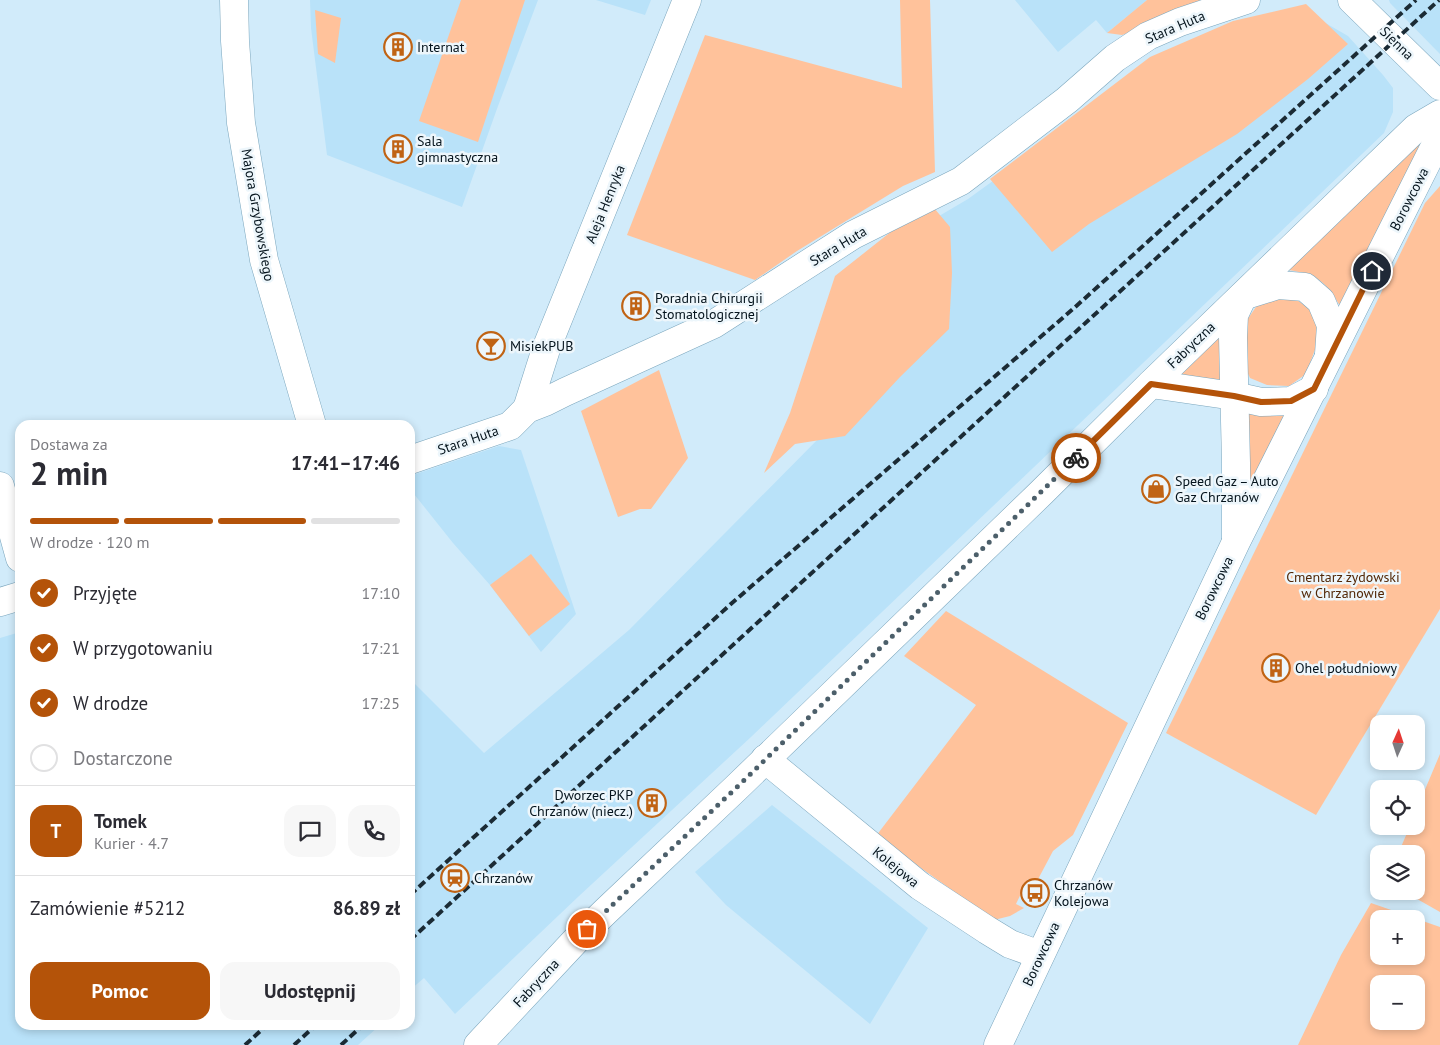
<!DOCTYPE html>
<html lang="pl">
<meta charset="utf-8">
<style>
:root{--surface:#fff;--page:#f7f7f7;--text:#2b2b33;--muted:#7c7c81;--line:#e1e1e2;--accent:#b45309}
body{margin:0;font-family:"PT Sans",sans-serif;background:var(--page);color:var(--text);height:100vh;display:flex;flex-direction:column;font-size:19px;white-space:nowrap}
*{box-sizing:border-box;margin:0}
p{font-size:16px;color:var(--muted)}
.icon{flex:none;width:28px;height:28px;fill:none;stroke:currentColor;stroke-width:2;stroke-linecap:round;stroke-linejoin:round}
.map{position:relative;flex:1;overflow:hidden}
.sheet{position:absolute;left:15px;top:420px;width:400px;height:610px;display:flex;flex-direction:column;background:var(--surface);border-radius:15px;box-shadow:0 2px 8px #0003}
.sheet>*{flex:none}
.needle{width:32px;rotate:3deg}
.tools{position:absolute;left:1370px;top:715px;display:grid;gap:10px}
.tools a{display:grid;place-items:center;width:55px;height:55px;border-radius:10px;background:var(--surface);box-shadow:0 2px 8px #0003;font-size:25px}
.pin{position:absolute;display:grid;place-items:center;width:42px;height:42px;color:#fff;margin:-21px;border:2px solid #fff;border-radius:50%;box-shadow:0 1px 5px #0007}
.courier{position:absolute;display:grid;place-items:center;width:50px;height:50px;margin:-25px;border:4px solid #b45309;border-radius:50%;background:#fff;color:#222;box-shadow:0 1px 6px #0007}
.summary em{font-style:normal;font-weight:800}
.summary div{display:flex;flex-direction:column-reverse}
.summary{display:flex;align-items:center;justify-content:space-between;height:85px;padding:0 15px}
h1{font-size:32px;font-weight:800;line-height:38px}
.bar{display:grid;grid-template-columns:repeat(4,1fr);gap:8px 5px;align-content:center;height:60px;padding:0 15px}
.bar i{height:6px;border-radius:4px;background:var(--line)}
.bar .on{background:var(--accent)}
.bar p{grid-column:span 4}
.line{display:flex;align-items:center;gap:12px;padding:0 15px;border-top:1px solid var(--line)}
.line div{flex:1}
.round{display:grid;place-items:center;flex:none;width:52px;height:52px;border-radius:15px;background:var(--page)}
ol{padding:0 15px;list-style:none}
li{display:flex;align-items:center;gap:15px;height:55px}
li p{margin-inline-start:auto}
li .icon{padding:5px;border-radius:50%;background:var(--accent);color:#fff;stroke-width:4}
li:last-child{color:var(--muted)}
li i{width:28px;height:28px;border:2px solid var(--line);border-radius:50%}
.button{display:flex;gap:10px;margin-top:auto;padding:10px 15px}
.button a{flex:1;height:58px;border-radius:15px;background:var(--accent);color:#fff;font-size:20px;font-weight:800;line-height:58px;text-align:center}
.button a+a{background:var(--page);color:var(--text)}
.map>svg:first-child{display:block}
.built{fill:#b9e2f9}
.green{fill:#ffc29b;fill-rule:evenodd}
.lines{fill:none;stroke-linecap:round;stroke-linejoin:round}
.minor-casing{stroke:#7ba6bd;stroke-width:29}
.minor{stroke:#fff;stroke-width:28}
.rail{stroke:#1b2b35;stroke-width:4;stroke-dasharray:8 4;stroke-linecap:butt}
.done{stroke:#4c5f6a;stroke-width:5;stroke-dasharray:0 9}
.route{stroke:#b45309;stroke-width:6}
.labels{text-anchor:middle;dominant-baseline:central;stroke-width:5;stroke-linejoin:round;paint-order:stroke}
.street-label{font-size:14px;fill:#04131c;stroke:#edf6fb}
.poi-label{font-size:14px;fill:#04131c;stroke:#edf6fb;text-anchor:start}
.park-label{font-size:14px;fill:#522807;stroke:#edf6fb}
</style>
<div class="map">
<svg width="1440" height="1045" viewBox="0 0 1440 1045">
<rect width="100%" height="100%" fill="#d1ebfa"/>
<g class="built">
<polygon points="310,0 538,0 498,106 462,207 327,155 311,28"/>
<polygon points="596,0 651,0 645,15"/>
<polygon points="1015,0 1147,0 1107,33 1096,20 1058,52"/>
<polygon points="1389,0 1440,0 1440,54 1390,3"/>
<polygon points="1322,21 1348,36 1383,75 1393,88 1393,112 1384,133 751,737 579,896 455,1014 424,978 410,990 410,679 484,753 629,630 823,434 900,239 968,199 1124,86"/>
<polygon points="499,446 521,450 576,614 541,652 490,585 453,543 410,489 410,476"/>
<polygon points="20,632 20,1025 378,1025 379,1026 358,1045 0,1045 0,638"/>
<polygon points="772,805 928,928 870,1024 726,905 695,872"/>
</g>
<g class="green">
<polygon points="461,0 525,0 478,142 419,121"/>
<polygon points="900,0 930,0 935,172 903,186 797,251 755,280 627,235 705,35 902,88"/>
<polygon points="1147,0 1215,0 1122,35 1107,33"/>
<polygon points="1306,4 1348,44 1308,79 1237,134 1089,224 1052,252 990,179 1150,57 1233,21"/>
<polygon points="315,10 341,18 335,63 318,54"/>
<path d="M1421,141L1425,143L1405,175L1340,306C1326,281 1316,274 1288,270Z"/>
<polygon points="1440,186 1440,609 1316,815 1166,733 1425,203"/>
<polygon points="934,208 950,227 952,273 949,329 900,377 845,436 795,444 764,473 790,413 835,276 902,223"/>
<polygon points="1276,295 1294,298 1310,309 1317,326 1317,344 1306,374 1289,386 1267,385 1250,378 1243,363 1247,320 1258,304"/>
<polygon points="1222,333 1223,382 1178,375"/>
<polygon points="659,370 688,458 651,509 640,509 618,517 581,411"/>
<polygon points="1243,407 1292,410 1252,496"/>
<polygon points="531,554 570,604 529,636 490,585"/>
<polygon points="946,611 1128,723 1073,835 1053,851 1036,883 1028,879 1016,904 1024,908 1010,916 994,920 876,836 976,705 904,656"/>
<polygon points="1440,754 1440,912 1403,891 1416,891 1416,854 1398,854 1410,826 1416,826 1416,811"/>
<path d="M1371,903L1440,927V1045H1298L1341,955ZM1379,919H1416V956H1379ZM1379,984H1416V1021H1379Z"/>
</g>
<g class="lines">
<defs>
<g id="minor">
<polyline points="234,0 235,41 241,123 264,260 312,425"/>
<polyline points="1352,0 1440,86"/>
<polyline points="1151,384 1234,396 1261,402 1291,401 1314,389"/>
<polyline points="527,409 546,349 687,0"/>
<polyline points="410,460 510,426 527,409 545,402 565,392 714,324 853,235 961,181 1067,100 1115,58 1148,36 1180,22 1246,0"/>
<polyline points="0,486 20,558"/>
<polyline points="1236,538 1236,463 1233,337 1234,315 1243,296 1278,285 1305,287 1321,301 1331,325 1329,354"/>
<polyline points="0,602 20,596"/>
<polyline points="765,759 920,886 987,930 1010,944 1040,955"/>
<polyline points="478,1045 577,939 606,911 736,788 1042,492 1151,384 1416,128 1440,114"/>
<polyline points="998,1045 1236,542 1440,136"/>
</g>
</defs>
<use href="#minor" class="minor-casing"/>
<use href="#minor" class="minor"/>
<g class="rail">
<polyline points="410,895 732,603 1073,309 1416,0"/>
<polyline points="410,940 1439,0"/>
<polyline points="245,1045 267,1025"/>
<polyline points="294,1045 316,1025"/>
<polyline points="341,1045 363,1025"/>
</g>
</g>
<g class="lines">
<polyline class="done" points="587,929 736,788 1076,458"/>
<polyline class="route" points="1076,458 1151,384 1234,396 1261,402 1291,401 1314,389 1372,271"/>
</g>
<defs>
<symbol id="building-ring" viewBox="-11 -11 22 22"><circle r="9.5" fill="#edf6fb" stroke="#c06314" stroke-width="1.5"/><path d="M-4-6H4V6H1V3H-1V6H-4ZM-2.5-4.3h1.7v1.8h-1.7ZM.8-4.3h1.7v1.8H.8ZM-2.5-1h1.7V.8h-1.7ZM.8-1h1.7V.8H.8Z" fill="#c06314"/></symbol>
<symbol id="bar-ring" viewBox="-11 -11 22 22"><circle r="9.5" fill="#edf6fb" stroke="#c06314" stroke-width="1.5"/><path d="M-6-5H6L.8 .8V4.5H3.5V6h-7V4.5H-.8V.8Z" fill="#c06314"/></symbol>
<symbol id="shop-ring" viewBox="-11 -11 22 22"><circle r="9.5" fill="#edf6fb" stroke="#c06314" stroke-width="1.5"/><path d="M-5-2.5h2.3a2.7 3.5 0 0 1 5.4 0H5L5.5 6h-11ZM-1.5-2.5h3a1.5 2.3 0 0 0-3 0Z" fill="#c06314"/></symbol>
<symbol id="station-ring" viewBox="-11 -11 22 22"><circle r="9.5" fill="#edf6fb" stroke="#c06314" stroke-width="1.5"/><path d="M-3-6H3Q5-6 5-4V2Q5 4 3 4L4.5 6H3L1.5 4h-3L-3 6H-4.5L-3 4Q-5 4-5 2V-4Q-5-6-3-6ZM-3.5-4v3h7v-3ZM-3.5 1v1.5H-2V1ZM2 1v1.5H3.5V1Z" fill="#c06314"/></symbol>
<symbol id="bus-ring" viewBox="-11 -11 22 22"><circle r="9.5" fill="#edf6fb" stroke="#c06314" stroke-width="1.5"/><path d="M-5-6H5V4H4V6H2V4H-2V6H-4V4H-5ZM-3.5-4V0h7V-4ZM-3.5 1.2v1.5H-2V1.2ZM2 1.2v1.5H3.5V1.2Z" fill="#c06314"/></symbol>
</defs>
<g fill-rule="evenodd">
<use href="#building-ring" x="382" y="31" width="32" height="32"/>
<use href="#building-ring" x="382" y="133" width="32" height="32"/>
<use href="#building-ring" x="620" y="290" width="32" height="32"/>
<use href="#bar-ring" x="475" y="330" width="32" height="32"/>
<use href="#shop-ring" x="1140" y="473" width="32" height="32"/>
<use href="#building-ring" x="1260" y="652" width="32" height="32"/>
<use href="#building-ring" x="636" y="787" width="32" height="32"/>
<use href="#station-ring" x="439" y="862" width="32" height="32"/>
<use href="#bus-ring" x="1019" y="877" width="32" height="32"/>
</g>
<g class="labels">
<g class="street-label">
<text transform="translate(1175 27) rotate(-23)">Stara Huta</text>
<text transform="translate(1397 43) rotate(44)">Sienna</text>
<text transform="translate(1409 199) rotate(-63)">Borowcowa</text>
<text transform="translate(605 204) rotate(-68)">Aleja Henryka</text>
<text transform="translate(258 215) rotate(80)">Majora Grzybowskiego</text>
<text transform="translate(838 246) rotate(-31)">Stara Huta</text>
<text transform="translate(1191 345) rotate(-44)">Fabryczna</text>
<text transform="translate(468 440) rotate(-19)">Stara Huta</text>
<text transform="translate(1214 588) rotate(-64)">Borowcowa</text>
<text transform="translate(896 867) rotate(39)">Kolejowa</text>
<text transform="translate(1041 954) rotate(-65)">Borowcowa</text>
<text transform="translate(536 983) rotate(-47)">Fabryczna</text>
</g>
<g class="poi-label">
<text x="417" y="47">Internat</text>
<text x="417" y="141">Sala<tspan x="417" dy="16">gimnastyczna</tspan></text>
<text x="655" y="298">Poradnia Chirurgii<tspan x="655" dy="16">Stomatologicznej</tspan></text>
<text x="510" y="346">MisiekPUB</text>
<text x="1175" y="481">Speed Gaz – Auto<tspan x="1175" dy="16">Gaz Chrzanów</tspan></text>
<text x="1295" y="668">Ohel południowy</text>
<text x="633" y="795" text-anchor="end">Dworzec PKP<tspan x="633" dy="16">Chrzanów (niecz.)</tspan></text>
<text x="474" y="878">Chrzanów</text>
<text x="1054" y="885">Chrzanów<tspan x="1054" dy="16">Kolejowa</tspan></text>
</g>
<g class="park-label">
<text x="1343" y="577">Cmentarz żydowski<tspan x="1343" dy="16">w Chrzanowie</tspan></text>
</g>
</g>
</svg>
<div class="tools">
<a><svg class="needle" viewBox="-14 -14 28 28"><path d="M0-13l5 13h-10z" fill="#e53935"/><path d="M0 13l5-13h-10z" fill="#7c7c81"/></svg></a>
<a><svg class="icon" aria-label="locate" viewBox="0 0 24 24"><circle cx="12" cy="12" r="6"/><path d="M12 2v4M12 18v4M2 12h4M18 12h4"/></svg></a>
<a><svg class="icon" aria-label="layers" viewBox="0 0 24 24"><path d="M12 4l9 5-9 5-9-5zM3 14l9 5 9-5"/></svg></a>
<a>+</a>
<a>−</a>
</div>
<div class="pin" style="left:587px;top:929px;background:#ea580c"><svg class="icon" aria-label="bag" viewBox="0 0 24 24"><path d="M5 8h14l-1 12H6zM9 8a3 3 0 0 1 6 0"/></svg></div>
<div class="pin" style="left:1372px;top:271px;background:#1f2937"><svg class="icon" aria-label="home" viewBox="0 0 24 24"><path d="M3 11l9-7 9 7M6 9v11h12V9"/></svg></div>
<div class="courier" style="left:1076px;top:458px"><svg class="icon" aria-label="bike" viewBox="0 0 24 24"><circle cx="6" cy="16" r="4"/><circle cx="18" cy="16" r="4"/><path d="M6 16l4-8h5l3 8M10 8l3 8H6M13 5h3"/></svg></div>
<section class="sheet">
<div class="summary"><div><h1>2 min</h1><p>Dostawa za</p></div><em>17:41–17:46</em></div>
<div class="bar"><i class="on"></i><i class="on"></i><i class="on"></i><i></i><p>W drodze · 120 m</p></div>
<ol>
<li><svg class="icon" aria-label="check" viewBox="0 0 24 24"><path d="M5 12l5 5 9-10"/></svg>Przyjęte<p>17:10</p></li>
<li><svg class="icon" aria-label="check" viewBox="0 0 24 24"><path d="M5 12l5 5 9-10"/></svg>W przygotowaniu<p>17:21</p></li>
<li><svg class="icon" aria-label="check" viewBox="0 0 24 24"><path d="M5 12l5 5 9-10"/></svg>W drodze<p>17:25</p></li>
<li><i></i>Dostarczone</li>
</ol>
<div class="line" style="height:90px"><b class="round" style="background:var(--accent);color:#fff">T</b><div><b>Tomek</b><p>Kurier · 4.7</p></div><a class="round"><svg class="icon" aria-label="chat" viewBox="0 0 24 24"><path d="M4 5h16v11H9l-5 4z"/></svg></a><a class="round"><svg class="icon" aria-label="phone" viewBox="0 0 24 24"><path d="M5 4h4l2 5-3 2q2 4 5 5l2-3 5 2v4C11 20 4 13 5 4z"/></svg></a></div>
<div class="line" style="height:65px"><div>Zamówienie #5212</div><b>86.89 zł</b></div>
<div class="button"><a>Pomoc</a><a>Udostępnij</a></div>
</section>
</div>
